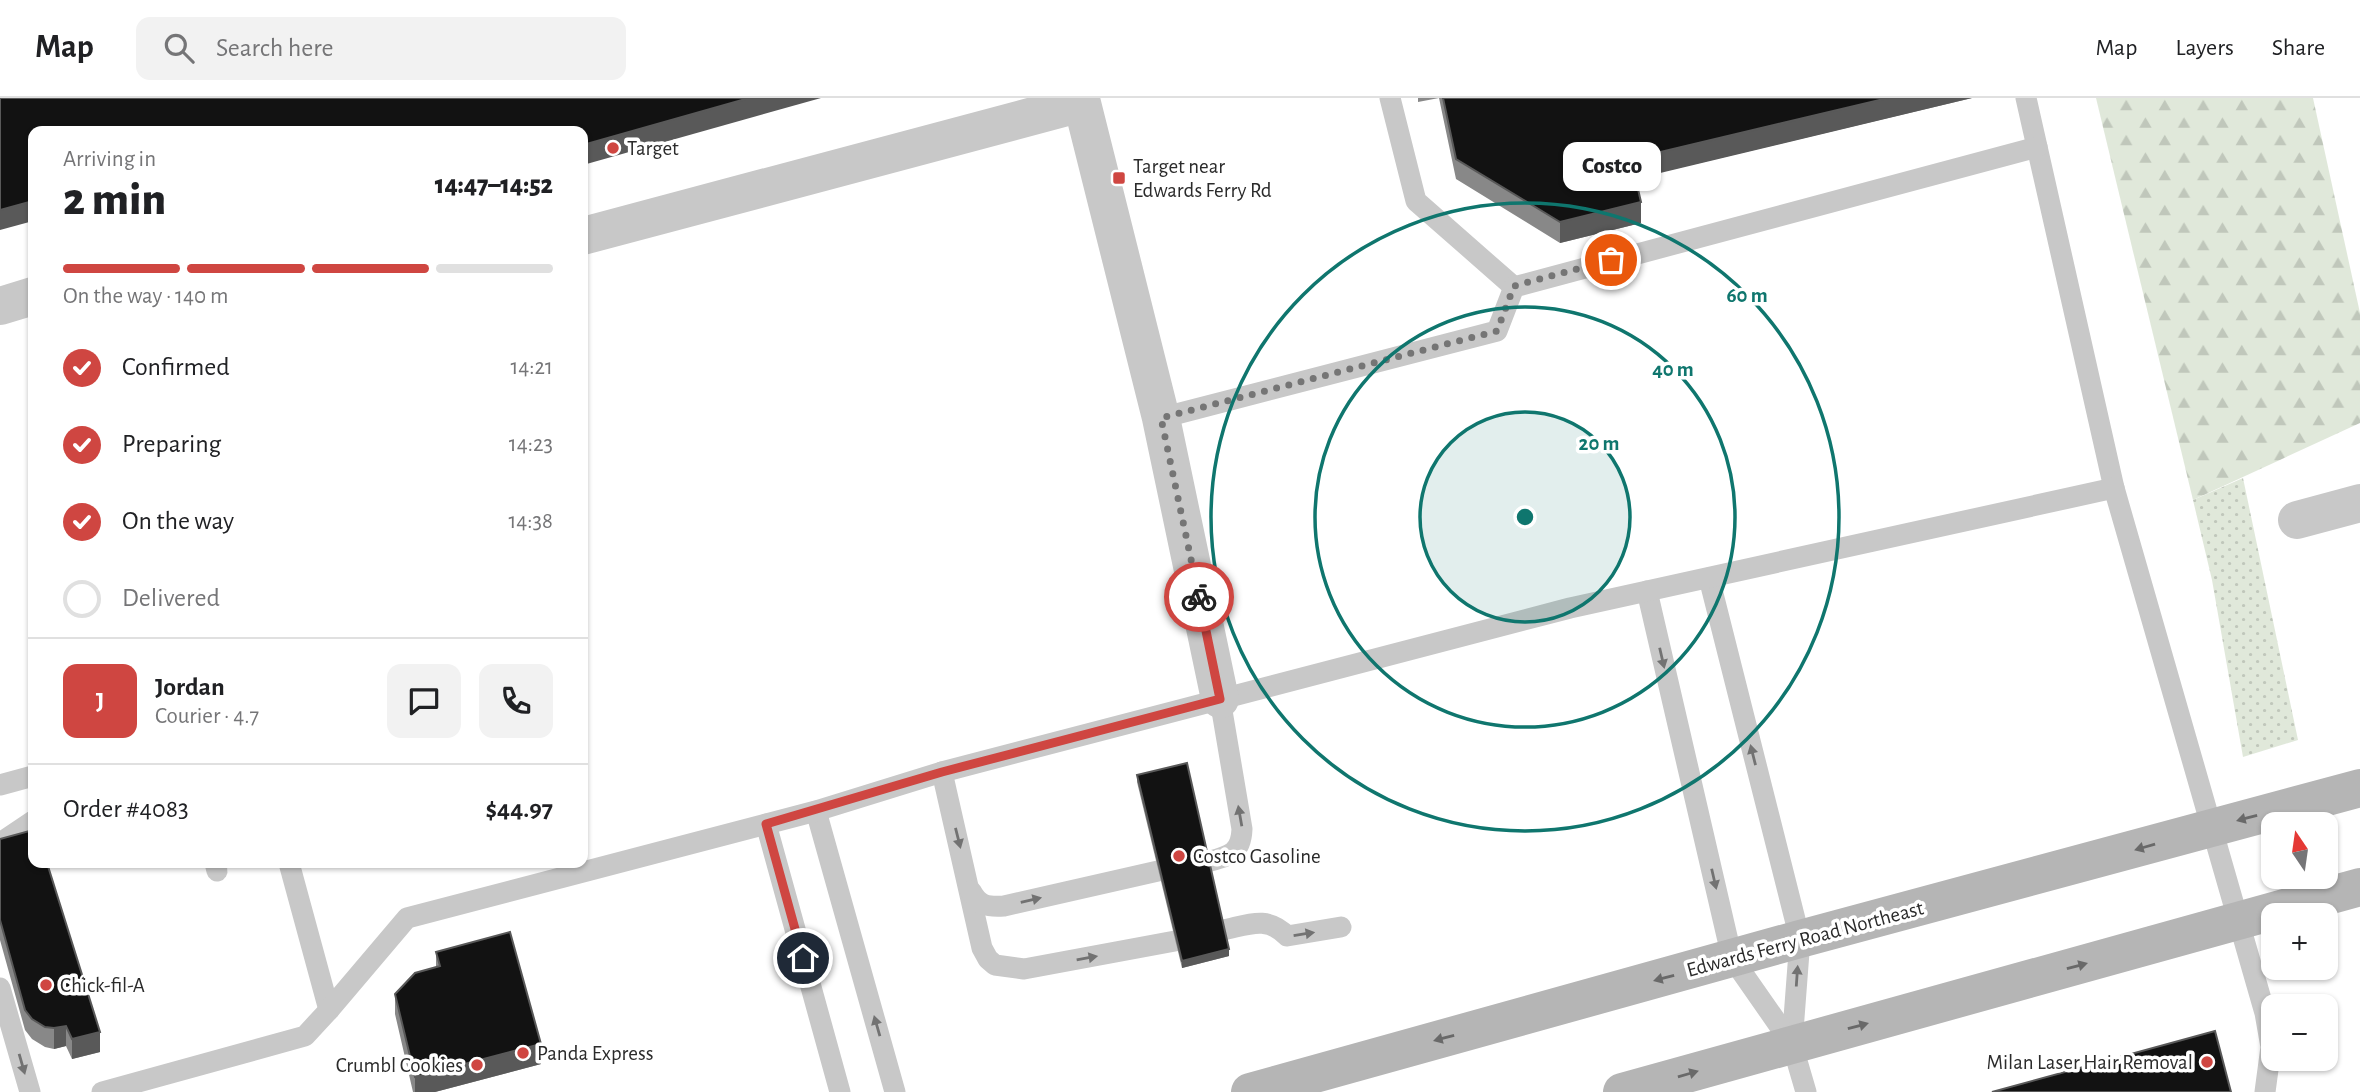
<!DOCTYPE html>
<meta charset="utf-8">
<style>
:root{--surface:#fff;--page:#f2f2f2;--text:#202124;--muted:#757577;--line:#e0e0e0;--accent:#cf4641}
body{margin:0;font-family:"Alegreya Sans",sans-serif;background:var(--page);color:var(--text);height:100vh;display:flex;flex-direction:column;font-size:26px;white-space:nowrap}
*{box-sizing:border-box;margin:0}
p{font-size:23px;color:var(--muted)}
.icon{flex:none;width:38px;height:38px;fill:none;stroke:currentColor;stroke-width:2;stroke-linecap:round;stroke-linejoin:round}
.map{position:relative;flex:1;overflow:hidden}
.panel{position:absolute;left:28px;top:28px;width:560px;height:742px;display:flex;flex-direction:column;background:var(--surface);border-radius:14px;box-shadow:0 2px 5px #0004}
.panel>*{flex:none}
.needle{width:46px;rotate:347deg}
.fabs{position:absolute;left:2261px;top:714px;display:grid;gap:14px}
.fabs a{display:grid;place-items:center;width:77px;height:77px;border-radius:14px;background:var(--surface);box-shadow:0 2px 5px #0004;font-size:35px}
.pin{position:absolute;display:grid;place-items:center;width:60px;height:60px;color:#fff;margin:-30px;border:4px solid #fff;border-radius:50%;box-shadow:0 2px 7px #0007}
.courier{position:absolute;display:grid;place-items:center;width:70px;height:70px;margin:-35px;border:5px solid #cf4641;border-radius:50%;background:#fff;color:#222;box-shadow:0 2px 9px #0007}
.bubble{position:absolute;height:49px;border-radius:14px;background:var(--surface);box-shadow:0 2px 5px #0004;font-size:23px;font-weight:800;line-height:49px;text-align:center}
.headline em{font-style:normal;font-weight:800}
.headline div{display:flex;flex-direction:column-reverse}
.headline{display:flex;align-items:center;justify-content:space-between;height:119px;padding:0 35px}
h1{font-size:46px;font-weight:800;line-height:52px}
.bar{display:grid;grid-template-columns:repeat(4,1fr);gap:10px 7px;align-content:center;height:84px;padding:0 35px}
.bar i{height:9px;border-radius:5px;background:var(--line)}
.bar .on{background:var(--accent)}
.bar p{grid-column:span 4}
.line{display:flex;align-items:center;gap:18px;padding:0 35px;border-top:2px solid var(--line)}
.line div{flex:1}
.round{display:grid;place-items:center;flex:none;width:74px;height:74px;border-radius:14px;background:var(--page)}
ol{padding:0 35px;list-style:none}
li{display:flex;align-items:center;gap:21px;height:77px}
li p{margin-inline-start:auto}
li .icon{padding:7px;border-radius:50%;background:var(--accent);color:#fff;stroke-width:4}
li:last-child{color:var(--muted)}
li i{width:38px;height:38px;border:4px solid var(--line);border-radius:50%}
header{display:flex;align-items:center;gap:42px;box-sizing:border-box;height:98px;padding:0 35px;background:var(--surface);border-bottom:2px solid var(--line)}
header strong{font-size:33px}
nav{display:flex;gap:38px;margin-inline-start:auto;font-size:24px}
.search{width:490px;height:63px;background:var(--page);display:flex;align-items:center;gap:18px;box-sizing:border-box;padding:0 24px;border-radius:14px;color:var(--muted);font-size:26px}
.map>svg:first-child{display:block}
.grass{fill:url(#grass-dots)}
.forest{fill:url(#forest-firs)}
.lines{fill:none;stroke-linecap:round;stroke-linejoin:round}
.service{stroke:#c8c8c8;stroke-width:21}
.minor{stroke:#c8c8c8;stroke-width:38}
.secondary{stroke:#b5b5b5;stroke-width:38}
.wall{fill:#888}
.shaded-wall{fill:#595959}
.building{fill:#121212;stroke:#595959;stroke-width:2}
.oneway{fill:#727272}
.oneway2{fill:#696969}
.done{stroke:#757575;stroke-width:7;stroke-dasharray:0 12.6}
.route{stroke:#cf4641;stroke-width:9}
.ring{fill:none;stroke:#0f766e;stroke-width:3.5}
.poi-dot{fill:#cf4641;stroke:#fff;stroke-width:2.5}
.labels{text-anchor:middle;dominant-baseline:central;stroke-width:7;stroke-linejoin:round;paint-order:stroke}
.poi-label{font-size:21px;fill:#2b2b2b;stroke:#fff;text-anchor:start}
.street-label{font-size:21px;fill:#2b2b2b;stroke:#fff}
.centre{fill:#0f766e;stroke:#fff;stroke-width:3.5}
.ring-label{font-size:21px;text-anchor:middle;font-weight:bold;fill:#0f766e;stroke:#fff;stroke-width:7;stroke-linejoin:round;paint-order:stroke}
</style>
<header>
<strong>Map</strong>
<div class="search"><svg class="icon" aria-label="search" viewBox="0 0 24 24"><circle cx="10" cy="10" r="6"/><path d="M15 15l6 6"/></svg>Search here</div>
<nav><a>Map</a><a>Layers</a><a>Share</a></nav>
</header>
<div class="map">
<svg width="2360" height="994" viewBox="0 0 2360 994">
<defs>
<pattern id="grass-dots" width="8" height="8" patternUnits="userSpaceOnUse" patternTransform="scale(1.75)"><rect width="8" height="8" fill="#e0e8da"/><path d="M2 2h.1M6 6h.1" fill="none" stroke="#c0c7bb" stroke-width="1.8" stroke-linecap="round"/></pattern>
<pattern id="forest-firs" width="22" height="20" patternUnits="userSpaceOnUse" patternTransform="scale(1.75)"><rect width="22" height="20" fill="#e0e8da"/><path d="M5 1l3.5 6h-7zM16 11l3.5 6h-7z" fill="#c0c7bb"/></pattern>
</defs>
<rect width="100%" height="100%" fill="#fff"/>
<polygon class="grass" points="2243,380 2298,642 2243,659 2212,482 2193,402"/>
<polygon class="forest" points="2096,0 2313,0 2360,215 2360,325 2193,402"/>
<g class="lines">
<g class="service">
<polyline points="1390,0 1416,103 1514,189"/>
<polyline points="2026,0 2114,390"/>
<polyline points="1161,320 1497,233 1514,189 2037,49"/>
<polyline points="1709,480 1800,841 1792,946"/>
<polyline points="1647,493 1732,860 1792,946 1806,994"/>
<polyline points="942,674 982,850 988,861 995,867 1024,871 1175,843"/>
<polyline points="0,687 33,678"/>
<polyline points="816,713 895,994"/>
<polyline points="766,726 840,994"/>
<polyline points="0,745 33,723"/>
<path d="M1207,764C1229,758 1241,756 1242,731L1220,601"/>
<polyline points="215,765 217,773"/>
<polyline points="289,765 329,912"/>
<path d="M971,793C979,808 987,809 1004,808L1158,773"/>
<path d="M1223,832C1248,827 1267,817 1287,838L1341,829"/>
<polyline points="0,890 30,994"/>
<polyline points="102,994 305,938 329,912 407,820 816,713 942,674 1570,510 2114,390 2265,915 2271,949 2265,994"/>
</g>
<g class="minor">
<polyline points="583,138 1082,5 1161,320 1220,601"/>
<polyline points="0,208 33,198"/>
<polyline points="2297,422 2360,405"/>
</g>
<g class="secondary">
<polyline points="1250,994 1800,841 2360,690"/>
<polyline points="1622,994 2360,789"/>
</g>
</g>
<g class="wall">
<polygon points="1418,0 1439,0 1418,4"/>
<polygon points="1439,0 1972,0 1636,80 1641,125 1560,145 1456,81"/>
<polygon points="1137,677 1229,858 1182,870 1137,684"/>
<polygon points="0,741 100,954 72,961 66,948 54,951 45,949 32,941 25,932 0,842"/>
<polygon points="436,854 541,966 435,994 413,994 395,916 395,896 436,869"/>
</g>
<g class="shaded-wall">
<polygon points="749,0 821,0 583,67 583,47"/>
<polygon points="1888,0 1972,0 1631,82 1631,61"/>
<polygon points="33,103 33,123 0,132 0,112"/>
<polygon points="1641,104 1641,125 1560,145 1560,124"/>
<polygon points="1229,851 1229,858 1182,870 1182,863"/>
<polygon points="66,928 66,948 54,951 54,930"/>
<polygon points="100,934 100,954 72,961 72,941"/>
<polygon points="541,946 541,966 435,994 415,994 415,979"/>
</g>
<g class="building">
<polygon points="0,0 749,0 583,47 583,33 33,33 33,103 0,112"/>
<polygon points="1443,0 1888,0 1631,61 1641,104 1560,124 1456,61"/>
<polygon points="1187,665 1229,851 1182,863 1137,677"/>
<polygon points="33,732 33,765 47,765 100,934 72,941 66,928 54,930 45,929 32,921 25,912 0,822 0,741"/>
<polygon points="510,834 541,946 415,979 395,896 415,875 440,868 436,854"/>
<polygon points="2215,933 2231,994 1992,994"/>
</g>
<defs><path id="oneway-solid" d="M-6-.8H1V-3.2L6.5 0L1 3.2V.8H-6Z" transform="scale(1.75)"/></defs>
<g class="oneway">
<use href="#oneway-solid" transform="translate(1662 560) rotate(77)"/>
<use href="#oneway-solid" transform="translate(1753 657) rotate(-104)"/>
<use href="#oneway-solid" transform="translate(1240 718) rotate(-100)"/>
<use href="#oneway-solid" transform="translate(958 740) rotate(76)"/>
<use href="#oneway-solid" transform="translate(1714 781) rotate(77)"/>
<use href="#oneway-solid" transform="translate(1031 802) rotate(-13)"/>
<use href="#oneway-solid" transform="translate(1304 836) rotate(-9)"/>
<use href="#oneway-solid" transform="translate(1087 860) rotate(-10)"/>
<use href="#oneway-solid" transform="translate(1797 878) rotate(-86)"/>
<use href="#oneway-solid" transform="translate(877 928) rotate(-106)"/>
<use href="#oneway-solid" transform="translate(22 966) rotate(74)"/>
</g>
<g class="oneway2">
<use href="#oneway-solid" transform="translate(2247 720) rotate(165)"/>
<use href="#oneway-solid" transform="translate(2145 749) rotate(164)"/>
<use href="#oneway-solid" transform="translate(2077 868) rotate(-15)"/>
<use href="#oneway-solid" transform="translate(1664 880) rotate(165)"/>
<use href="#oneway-solid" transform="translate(1858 928) rotate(-15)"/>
<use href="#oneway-solid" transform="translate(1444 940) rotate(165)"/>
<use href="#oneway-solid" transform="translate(1688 976) rotate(-16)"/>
</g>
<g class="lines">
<polyline class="done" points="1199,499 1161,320 1497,233 1514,188 1611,162"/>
<polyline class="route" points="803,860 766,726 942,674 1220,601 1199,499"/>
</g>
<circle cx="1525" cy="419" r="105" fill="#0f766e" fill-opacity=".12"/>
<g class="ring">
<circle cx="1525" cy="419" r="105"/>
<circle cx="1525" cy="419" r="210"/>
<circle cx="1525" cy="419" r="314"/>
</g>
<g class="poi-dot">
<circle cx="613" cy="50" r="7"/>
<rect x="1112" y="73" width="14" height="14" rx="3.5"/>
<circle cx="1179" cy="758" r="7"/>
<circle cx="46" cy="887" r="7"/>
<circle cx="523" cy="955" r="7"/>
<circle cx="2207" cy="964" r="7"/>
<circle cx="477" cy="967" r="7"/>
</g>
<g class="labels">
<g class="poi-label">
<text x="627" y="50">Target</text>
<text x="1133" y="68">Target near<tspan x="1133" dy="24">Edwards Ferry Rd</tspan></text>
<text x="1193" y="758">Costco Gasoline</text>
<text x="60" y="887">Chick-fil-A</text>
<text x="537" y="955">Panda Express</text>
<text x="2193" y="964" text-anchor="end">Milan Laser Hair Removal</text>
<text x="463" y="967" text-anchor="end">Crumbl Cookies</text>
</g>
<g class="street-label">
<text transform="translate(1805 841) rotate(-15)">Edwards Ferry Road Northeast</text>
</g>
</g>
<circle cx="1525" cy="419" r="10" class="centre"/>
<g class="ring-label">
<text x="1747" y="204">60 m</text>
<text x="1673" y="278">40 m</text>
<text x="1599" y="352">20 m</text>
</g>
</svg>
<div class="fabs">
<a><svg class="needle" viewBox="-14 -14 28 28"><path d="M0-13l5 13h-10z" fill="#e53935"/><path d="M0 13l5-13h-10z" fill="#757577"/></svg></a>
<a>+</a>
<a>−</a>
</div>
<div class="pin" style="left:1611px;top:162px;background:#ea580c"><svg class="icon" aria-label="bag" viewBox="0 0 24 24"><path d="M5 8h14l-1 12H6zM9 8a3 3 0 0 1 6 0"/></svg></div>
<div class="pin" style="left:803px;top:860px;background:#1f2937"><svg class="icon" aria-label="home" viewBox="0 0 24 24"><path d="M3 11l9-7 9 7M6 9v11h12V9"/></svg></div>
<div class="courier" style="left:1199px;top:499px"><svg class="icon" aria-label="bike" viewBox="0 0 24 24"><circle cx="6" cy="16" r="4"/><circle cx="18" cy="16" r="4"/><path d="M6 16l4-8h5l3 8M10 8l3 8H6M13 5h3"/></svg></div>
<div class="bubble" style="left:1563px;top:44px;width:98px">Costco</div>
<section class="panel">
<div class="headline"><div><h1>2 min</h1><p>Arriving in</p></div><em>14:47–14:52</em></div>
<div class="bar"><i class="on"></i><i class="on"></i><i class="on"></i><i></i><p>On the way · 140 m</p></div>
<ol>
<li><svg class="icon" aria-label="check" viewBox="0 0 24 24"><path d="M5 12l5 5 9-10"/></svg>Confirmed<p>14:21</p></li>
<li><svg class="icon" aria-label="check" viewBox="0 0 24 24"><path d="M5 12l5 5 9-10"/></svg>Preparing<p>14:23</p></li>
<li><svg class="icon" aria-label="check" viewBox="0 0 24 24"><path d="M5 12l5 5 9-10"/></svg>On the way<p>14:38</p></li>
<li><i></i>Delivered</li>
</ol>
<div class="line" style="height:126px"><b class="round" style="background:var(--accent);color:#fff">J</b><div><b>Jordan</b><p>Courier · 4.7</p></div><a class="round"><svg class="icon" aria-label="chat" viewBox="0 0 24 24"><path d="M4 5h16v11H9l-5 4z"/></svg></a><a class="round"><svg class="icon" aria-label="phone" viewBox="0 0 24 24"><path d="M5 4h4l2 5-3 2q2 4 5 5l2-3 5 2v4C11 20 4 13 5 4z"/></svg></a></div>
<div class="line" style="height:91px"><div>Order #4083</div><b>$44.97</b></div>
</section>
</div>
